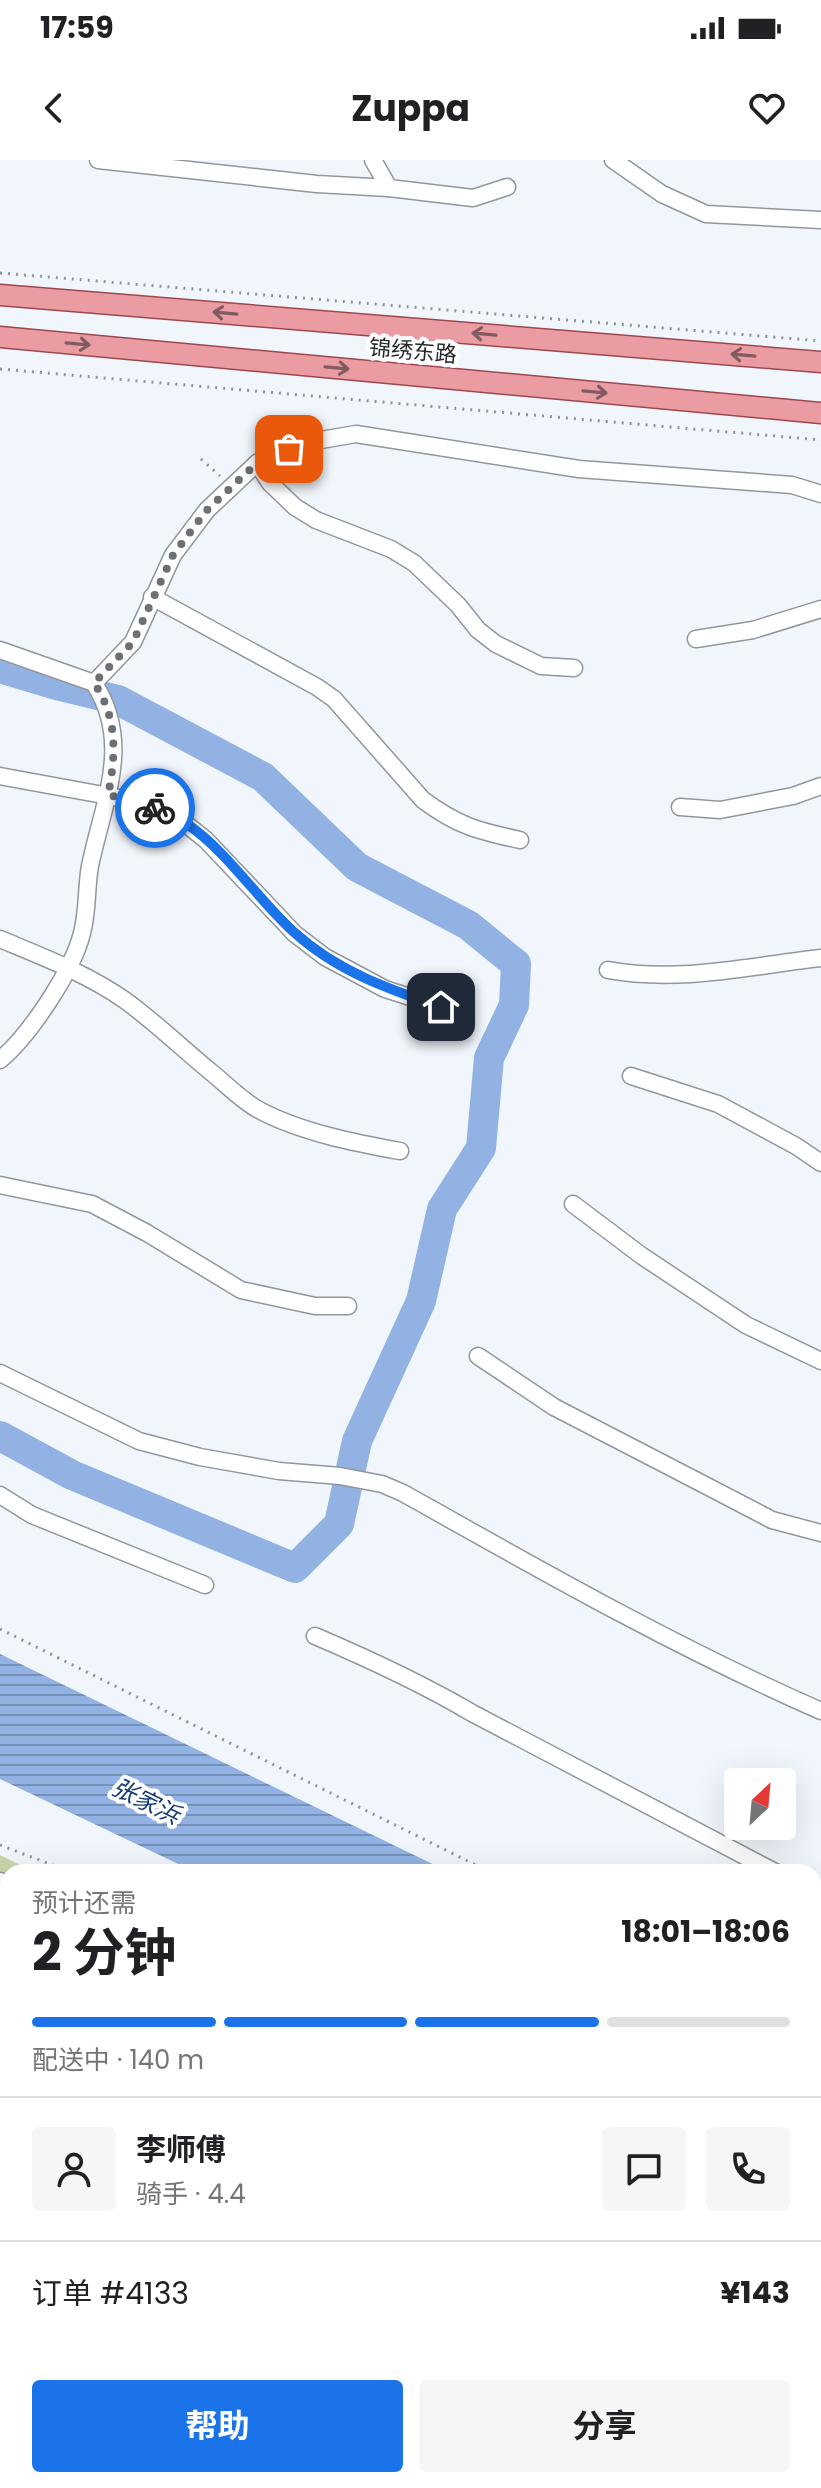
<!DOCTYPE html>
<html lang="zh">
<meta charset="utf-8">
<style>
:root{--surface:#fff;--page:#f6f6f6;--text:#202124;--muted:#757577;--line:#e0e0e0;--accent:#1a73e8}
body{margin:0;font-family:Poppins,"Noto Sans SC",sans-serif;background:var(--page);color:var(--text);height:100vh;display:flex;flex-direction:column;font-size:30px;white-space:nowrap}
*{box-sizing:border-box;margin:0}
p{font-size:26px;color:var(--muted)}
.icon{flex:none;width:44px;height:44px;fill:none;stroke:currentColor;stroke-width:2;stroke-linecap:round;stroke-linejoin:round}
.map{position:relative;flex:1;overflow:hidden}
.panel{position:absolute;left:0px;top:1704px;width:822px;height:624px;display:flex;flex-direction:column;background:var(--surface);border-radius:24px 24px 0 0;box-shadow:0 8px 32px #0002}
.panel>*{flex:none}
.needle{width:52px;rotate:26deg}
.controls{position:absolute;left:724px;top:1608px;display:grid;gap:16px}
.controls a{display:grid;place-items:center;width:72px;height:72px;border-radius:8px;background:var(--surface);box-shadow:0 8px 32px #0002;font-size:40px}
.pin{position:absolute;display:grid;place-items:center;width:68px;height:68px;color:#fff;margin:-34px;border-radius:16px;box-shadow:0 4px 12px #0006}
.courier{position:absolute;display:grid;place-items:center;width:80px;height:80px;margin:-40px;border:6px solid #1a73e8;border-radius:50%;background:#fff;color:#222;box-shadow:0 2px 10px #0007}
.summary em{font-style:normal;font-weight:700}
.summary div{display:flex;flex-direction:column-reverse}
.summary{display:flex;align-items:center;justify-content:space-between;height:136px;padding:0 32px}
h1{font-size:52px;font-weight:700;line-height:60px}
.bar{display:grid;grid-template-columns:repeat(4,1fr);gap:12px 8px;align-content:center;height:96px;padding:0 32px}
.bar i{height:10px;border-radius:6px;background:var(--line)}
.bar .on{background:var(--accent)}
.bar p{grid-column:span 4}
.line{display:flex;align-items:center;gap:20px;padding:0 32px;border-top:2px solid var(--line)}
.line div{flex:1}
.round{display:grid;place-items:center;flex:none;width:84px;height:84px;border-radius:8px;background:var(--page)}
.cta{display:flex;gap:16px;margin-top:auto;padding:16px 32px}
.cta a{flex:1;height:92px;border-radius:8px;background:var(--accent);color:#fff;font-size:32px;font-weight:700;line-height:92px;text-align:center}
.cta a+a{background:var(--page);color:var(--text)}
.status{display:flex;justify-content:space-between;align-items:center;height:56px;padding:0 40px;background:var(--surface);direction:ltr}
.status svg{height:22px;fill:currentColor}
header{display:flex;justify-content:space-between;align-items:center;height:104px;padding:0 32px;background:var(--surface);font-size:36px;font-weight:700}
.map>svg:first-child{display:block}
.green{fill:#c8d5a9}
.water{fill:url(#water-rules)}
.lines{fill:none;stroke-linecap:round;stroke-linejoin:round}
.river{stroke:#91b2e2;stroke-width:30}
.minor-casing{stroke:#92979c;stroke-width:19}
.major-casing{stroke:#9d484f;stroke-width:23}
.path{stroke:#909498;stroke-width:3;stroke-dasharray:2 6;stroke-linecap:butt}
.minor{stroke:#fff;stroke-width:16}
.major{stroke:#eb9ca2;stroke-width:20}
.oneway{stroke:#7e5c5f}
.done{stroke:#6c6f73;stroke-width:8;stroke-dasharray:0 14.4}
.route{stroke:#1a73e8;stroke-width:10}
.labels{text-anchor:middle;dominant-baseline:central;stroke-width:8;stroke-linejoin:round;paint-order:stroke}
.street-label{font-size:22px;fill:#252729;stroke:#fff}
.water-label{font-size:24px;font-style:italic;fill:#143d77;stroke:#fff}
</style>
<div class="status"><b>17:59</b><svg viewBox="0 0 49 12"><path d="M0 12V9h3v3zM5 12V6h3v6zM10 12V3h3v9zM15 12V0h3v12zM26 1h20v11H26zM47 4h2v5h-2z"/></svg></div>
<header><svg class="icon" aria-label="back" viewBox="0 0 24 24"><path d="M15 5l-7 7 7 7"/></svg>Zuppa<svg class="icon" aria-label="heart" viewBox="0 0 24 24"><path d="M12 20l-8-8c-3-5 5-10 8-4 3-6 11-1 8 4z"/></svg></header>
<div class="map">
<svg width="821" height="2328" viewBox="0 0 821 2328">
<defs>
<pattern id="water-rules" width="6" height="5" patternUnits="userSpaceOnUse" patternTransform="scale(2)"><rect width="6" height="5" fill="#91b2e2"/><path d="M0 2.5h6" fill="none" stroke="#7691b7"/></pattern>
</defs>
<rect width="100%" height="100%" fill="#f1f6fc"/>
<polygon class="green" points="0,1695 34,1712 8,1712 8,2320 814,2320 814,2096 821,2099 821,2328 0,2328"/>
<g class="water">
<polygon points="0,1494 449,1712 195,1712 0,1619"/>
<polygon points="814,1889 821,1892 821,2012 814,2008"/>
</g>
<g class="lines">
<polyline class="river" points="0,508 56,525 118,540 263,617 357,707 468,765 516,804 514,845 489,898 481,988 442,1049 421,1141 357,1281 339,1364 295,1408 72,1315 0,1276"/>
<defs>
<g id="minor">
<polyline points="98,0 317,24 389,28"/>
<polyline points="373,0 389,28 473,38 507,27"/>
<polyline points="613,0 662,34 706,54 821,60"/>
<polyline points="257,303 270,323 295,347 316,360 391,389 414,403 458,445 478,470 496,484 541,506 574,508"/>
<path d="M152,437L317,527L334,539L423,640C458,666 478,671 520,680"/>
<polyline points="696,479 753,470 821,449"/>
<path d="M0,490L94,523C133,584 103,642 90,706C86,728 88,751 82,773C73,810 30,875 0,900"/>
<polyline points="94,523 133,482 173,395 207,350 257,303 289,289 321,280 356,274 579,309 792,325 821,334"/>
<polyline points="0,616 136,641 186,664 206,680 295,774 325,797 385,829 441,847"/>
<polyline points="680,647 720,650 793,636 821,626"/>
<path d="M0,779C43,797 88,814 126,841C156,863 183,889 211,912C227,925 241,940 259,950C300,972 355,983 400,991"/>
<path d="M608,810C679,823 750,806 821,798"/>
<polyline points="631,916 718,944 796,986 821,1003"/>
<polyline points="0,1025 92,1044 147,1073 241,1130 315,1146 348,1146"/>
<polyline points="573,1044 642,1096 746,1165 821,1201"/>
<polyline points="478,1196 554,1247 701,1323 772,1360 821,1373"/>
<path d="M0,1213L139,1281L200,1297L279,1311L340,1316L382,1324L403,1333C540,1410 677,1488 821,1551"/>
<polyline points="0,1335 32,1355 205,1425"/>
<path d="M315,1476C369,1499 421,1523 472,1553L775,1712"/>
<polyline points="0,1721 8,1725"/>
<polyline points="814,1731 821,1735"/>
<polyline points="0,1948 8,1932"/>
<polyline points="0,1995 8,1999"/>
<polyline points="0,2060 8,2064"/>
<polyline points="814,2179 821,2182"/>
<polyline points="0,2271 8,2282"/>
<polyline points="61,2320 78,2328"/>
<polyline points="230,2320 234,2328"/>
<polyline points="332,2320 334,2328"/>
<polyline points="751,2320 770,2328"/>
<polyline points="634,2328 638,2320"/>
</g>
<g id="major">
<polyline points="0,135 821,202"/>
<polyline points="0,177 821,253"/>
</g>
</defs>
<use href="#minor" class="minor-casing"/>
<use href="#major" class="major-casing"/>
<g class="path">
<polyline points="0,113 821,181"/>
<polyline points="0,209 821,280"/>
<polyline points="201,299 220,316"/>
<polyline points="0,1469 490,1712"/>
<polyline points="0,1685 71,1712"/>
<polyline points="0,1752 8,1748"/>
<polyline points="0,1771 0,1775"/>
<polyline points="0,1814 8,1818"/>
<polyline points="0,1873 8,1878"/>
<polyline points="814,1873 821,1877"/>
<polyline points="0,1969 8,1973"/>
<polyline points="814,2050 821,2055"/>
<polyline points="386,2328 392,2320"/>
</g>
<use href="#minor" class="minor"/>
<use href="#major" class="major"/>
</g>
<defs><path id="oneway-shaft" d="M-6 0H5M1.5-3L5.5 0L1.5 3" fill="none" stroke-width="1.6" stroke-linecap="round" stroke-linejoin="round" transform="scale(2)"/></defs>
<g class="oneway">
<use href="#oneway-shaft" transform="translate(225 153) rotate(-175)"/>
<use href="#oneway-shaft" transform="translate(484 174) rotate(-175)"/>
<use href="#oneway-shaft" transform="translate(78 184) rotate(5)"/>
<use href="#oneway-shaft" transform="translate(743 195) rotate(-175)"/>
<use href="#oneway-shaft" transform="translate(337 208) rotate(5)"/>
<use href="#oneway-shaft" transform="translate(595 232) rotate(5)"/>
</g>
<g class="lines">
<path class="done" d="M155,648L136,641L108,635C116,595 118,558 94,523L133,482L173,395L207,350L257,303L289,289"/>
<path class="route" d="M155,648C165,653 178,658 187,664C228,692 258,740 295,773C337,811 388,829 441,847"/>
</g>
<g class="labels">
<g class="street-label">
<text transform="translate(413 191) rotate(5)">锦绣东路</text>
</g>
<g class="water-label">
<text transform="translate(146 1641) rotate(26)">张家浜</text>
</g>
</g>
</svg>
<div class="controls">
<a><svg class="needle" viewBox="-14 -14 28 28"><path d="M0-13l5 13h-10z" fill="#e53935"/><path d="M0 13l5-13h-10z" fill="#757577"/></svg></a>
</div>
<div class="pin" style="left:289px;top:289px;background:#ea580c"><svg class="icon" aria-label="bag" viewBox="0 0 24 24"><path d="M5 8h14l-1 12H6zM9 8a3 3 0 0 1 6 0"/></svg></div>
<div class="pin" style="left:441px;top:847px;background:#1f2937"><svg class="icon" aria-label="home" viewBox="0 0 24 24"><path d="M3 11l9-7 9 7M6 9v11h12V9"/></svg></div>
<div class="courier" style="left:155px;top:648px"><svg class="icon" aria-label="bike" viewBox="0 0 24 24"><circle cx="6" cy="16" r="4"/><circle cx="18" cy="16" r="4"/><path d="M6 16l4-8h5l3 8M10 8l3 8H6M13 5h3"/></svg></div>
<section class="panel">
<div class="summary"><div><h1>2 分钟</h1><p>预计还需</p></div><em>18:01–18:06</em></div>
<div class="bar"><i class="on"></i><i class="on"></i><i class="on"></i><i></i><p>配送中 · 140 m</p></div>
<div class="line" style="height:144px"><a class="round"><svg class="icon" aria-label="person" viewBox="0 0 24 24"><circle cx="12" cy="8" r="4"/><path d="M4 21q1-7 8-7t8 7"/></svg></a><div><b>李师傅</b><p>骑手 · 4.4</p></div><a class="round"><svg class="icon" aria-label="chat" viewBox="0 0 24 24"><path d="M4 5h16v11H9l-5 4z"/></svg></a><a class="round"><svg class="icon" aria-label="phone" viewBox="0 0 24 24"><path d="M5 4h4l2 5-3 2q2 4 5 5l2-3 5 2v4C11 20 4 13 5 4z"/></svg></a></div>
<div class="line" style="height:104px"><div>订单 #4133</div><b>¥143</b></div>
<div class="cta"><a>帮助</a><a>分享</a></div>
</section>
</div>
